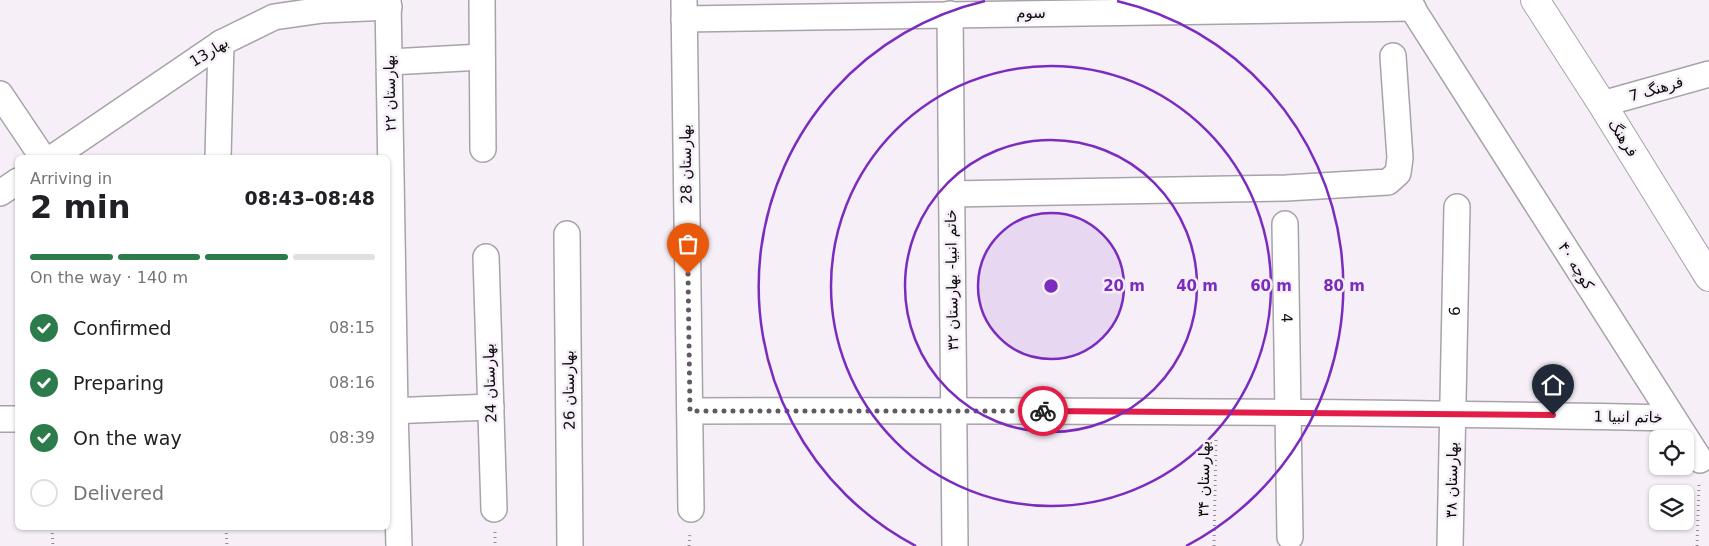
<!DOCTYPE html>
<meta charset="utf-8">
<style>
:root{--surface:#fff;--page:#f2f2f2;--text:#202124;--muted:#757577;--line:#e0e0e0;--accent:#2b7b4b}
body{margin:0;font-family:"DejaVu Sans",Vazirmatn,sans-serif;background:var(--page);color:var(--text);height:100vh;display:flex;flex-direction:column;font-size:19px;white-space:nowrap}
*{box-sizing:border-box;margin:0}
p{font-size:16px;color:var(--muted)}
.icon{flex:none;width:28px;height:28px;fill:none;stroke:currentColor;stroke-width:2;stroke-linecap:round;stroke-linejoin:round}
.map{position:relative;flex:1;overflow:hidden}
.drawer{position:absolute;left:15px;top:155px;width:375px;height:375px;display:flex;flex-direction:column;background:var(--surface);border-radius:8px;box-shadow:0 1px 4px #0004}
.drawer>*{flex:none}
.tools{position:absolute;left:1649px;top:430px;display:grid;gap:10px}
.tools a{display:grid;place-items:center;width:45px;height:45px;border-radius:8px;background:var(--surface);box-shadow:0 1px 4px #0004;font-size:25px}
.pin{position:absolute;display:grid;place-items:center;width:42px;height:42px;color:#fff;margin:-51px -21px;border-radius:50% 50% 50% 0;rotate:-45deg;box-shadow:0 0 5px #0007}
.pin .icon{rotate:45deg}
.courier{position:absolute;display:grid;place-items:center;width:50px;height:50px;margin:-25px;border:4px solid #e11d48;border-radius:50%;background:#fff;color:#222;box-shadow:0 1px 6px #0007}
.headline em{font-style:normal;font-weight:600}
.headline div{display:flex;flex-direction:column-reverse}
.headline{display:flex;align-items:center;justify-content:space-between;height:85px;padding:0 15px}
h1{font-size:32px;font-weight:600;line-height:38px}
.bar{display:grid;grid-template-columns:repeat(4,1fr);gap:8px 5px;align-content:center;height:60px;padding:0 15px}
.bar i{height:6px;border-radius:4px;background:var(--line)}
.bar .selected{background:var(--accent)}
.bar p{grid-column:span 4}
ol{padding:0 15px;list-style:none}
li{display:flex;align-items:center;gap:15px;height:55px}
li p{margin-inline-start:auto}
li .icon{padding:5px;border-radius:50%;background:var(--accent);color:#fff;stroke-width:4}
li:last-child{color:var(--muted)}
li i{width:28px;height:28px;border:2px solid var(--line);border-radius:50%}
.map>svg:first-child{display:block}
.lines{fill:none;stroke-linecap:round;stroke-linejoin:round}
.minor-casing{stroke:#a8a2aa;stroke-width:28}
.tertiary-casing{stroke:#a8a2aa;stroke-width:30}
.path{stroke:#928d93;stroke-width:3;stroke-dasharray:1 4;stroke-linecap:butt}
.minor{stroke:#fff;stroke-width:25}
.tertiary{stroke:#fff;stroke-width:28}
.done{stroke:#5e5a5f;stroke-width:5;stroke-dasharray:0 9}
.route{stroke:#e11d48;stroke-width:6}
.ring{fill:none;stroke:#7b2cbf;stroke-width:2.5}
.labels{text-anchor:middle;dominant-baseline:central;stroke-width:5;stroke-linejoin:round;paint-order:stroke}
.street-label{font-size:15px;fill:#0c0a0d;stroke:#f6eff8}
.centre{fill:#7b2cbf;stroke:#f6eff8;stroke-width:2.5}
.ring-label{font-size:15px;text-anchor:middle;font-weight:bold;fill:#7b2cbf;stroke:#f6eff8;stroke-width:5;stroke-linejoin:round;paint-order:stroke}
</style>
<div class="map">
<svg width="1709" height="546" viewBox="0 0 1709 546">
<rect width="100%" height="100%" fill="#f6eff8"/>
<g class="lines">
<defs>
<g id="minor">
<polyline points="388,0 395,411 399,546"/>
<polyline points="482,0 483,149"/>
<polyline points="684,0 691,509"/>
<polyline points="1407,0 1700,460"/>
<polyline points="950,14 955,546"/>
<polyline points="684,19 1413,8"/>
<polyline points="390,62 482,57"/>
<polyline points="0,94 43,158"/>
<polyline points="1602,104 1709,74"/>
<polyline points="218,157 221,43"/>
<polyline points="52,158 221,43 274,17 323,10 389,7"/>
<polyline points="0,193 18,181"/>
<polyline points="951,194 1286,188 1388,182 1398,173 1400,158 1393,56"/>
<path id="s1" d="M1285,224L1290,537"/>
<polyline points="567,234 570,546"/>
<polyline points="486,257 494,509"/>
<polyline points="388,411 491,407"/>
<path d="M690,411C1017,410 1345,411 1673,418"/>
<polyline points="0,419 18,419"/>
<path id="s2" d="M1450,546L1457,207"/>
</g>
<polyline id="tertiary" points="1535,0 1602,104 1709,277"/>
</defs>
<use href="#minor" class="minor-casing"/>
<use href="#tertiary" class="tertiary-casing"/>
<g class="path">
<polyline points="52,528 53,546"/>
<polyline points="226,528 227,546"/>
<polyline points="495,532 495,546"/>
<polyline points="689,546 690,532"/>
<polyline points="1214,546 1216,437"/>
<polyline points="1697,546 1699,484"/>
</g>
<use href="#minor" class="minor"/>
<use href="#tertiary" class="tertiary"/>
</g>
<g class="lines">
<polyline class="done" points="688,274 690,411 1043,411"/>
<polyline class="route" points="1043,411 1553,415"/>
</g>
<circle cx="1051" cy="286" r="73" fill="#7b2cbf" fill-opacity=".12"/>
<g class="ring">
<circle cx="1051" cy="286" r="73"/>
<circle cx="1051" cy="286" r="146"/>
<circle cx="1051" cy="286" r="220"/>
<path d="M916 546A293 293 0 0 1 985 1M1117 1A293 293 0 0 1 1186 546"/>
</g>
<g class="labels">
<g class="street-label">
<text transform="translate(1031 13) rotate(-1)">سوم</text>
<text transform="translate(209 52) rotate(-32)">بهار13</text>
<text transform="translate(1656 89) rotate(-16)">فرهنگ 7</text>
<text transform="translate(390 93) rotate(-91)">بهارستان ۲۲</text>
<text transform="translate(1623 138) rotate(58)">فرهنگ</text>
<text transform="translate(686 164) rotate(-91)">بهارستان 28</text>
<text transform="translate(1576 266) rotate(58)">کوچه ۴۰</text>
<text transform="translate(952 280) rotate(-91)">خاتم انبیا- بهارستان ۳۲</text>
<text stroke="none"><textPath href="#s2" startOffset="235">6</textPath></text>
<text stroke="none"><textPath href="#s1" startOffset="94">4</textPath></text>
<text transform="translate(490 383) rotate(-92)">بهارستان 24</text>
<text transform="translate(569 390) rotate(-91)">بهارستان 26</text>
<text transform="translate(1628 417) rotate(1)">خاتم انبیا 1</text>
<text transform="translate(1204 479) rotate(-89)">بهارستان ۳۴</text>
<text transform="translate(1452 480) rotate(-89)">بهارستان ۳۸</text>
</g>
</g>
<circle cx="1051" cy="286" r="8" class="centre"/>
<g class="ring-label">
<text x="1124" y="291">20 m</text>
<text x="1197" y="291">40 m</text>
<text x="1271" y="291">60 m</text>
<text x="1344" y="291">80 m</text>
</g>
</svg>
<div class="tools">
<a><svg class="icon" aria-label="locate" viewBox="0 0 24 24"><circle cx="12" cy="12" r="6"/><path d="M12 2v4M12 18v4M2 12h4M18 12h4"/></svg></a>
<a><svg class="icon" aria-label="layers" viewBox="0 0 24 24"><path d="M12 4l9 5-9 5-9-5zM3 14l9 5 9-5"/></svg></a>
</div>
<div class="pin" style="left:688px;top:274px;background:#ea580c"><svg class="icon" aria-label="bag" viewBox="0 0 24 24"><path d="M5 8h14l-1 12H6zM9 8a3 3 0 0 1 6 0"/></svg></div>
<div class="pin" style="left:1553px;top:415px;background:#1f2937"><svg class="icon" aria-label="home" viewBox="0 0 24 24"><path d="M3 11l9-7 9 7M6 9v11h12V9"/></svg></div>
<div class="courier" style="left:1043px;top:411px"><svg class="icon" aria-label="bike" viewBox="0 0 24 24"><circle cx="6" cy="16" r="4"/><circle cx="18" cy="16" r="4"/><path d="M6 16l4-8h5l3 8M10 8l3 8H6M13 5h3"/></svg></div>
<section class="drawer">
<div class="headline"><div><h1>2 min</h1><p>Arriving in</p></div><em>08:43–08:48</em></div>
<div class="bar"><i class="selected"></i><i class="selected"></i><i class="selected"></i><i></i><p>On the way · 140 m</p></div>
<ol>
<li><svg class="icon" aria-label="check" viewBox="0 0 24 24"><path d="M5 12l5 5 9-10"/></svg>Confirmed<p>08:15</p></li>
<li><svg class="icon" aria-label="check" viewBox="0 0 24 24"><path d="M5 12l5 5 9-10"/></svg>Preparing<p>08:16</p></li>
<li><svg class="icon" aria-label="check" viewBox="0 0 24 24"><path d="M5 12l5 5 9-10"/></svg>On the way<p>08:39</p></li>
<li><i></i>Delivered</li>
</ol>
</section>
</div>
